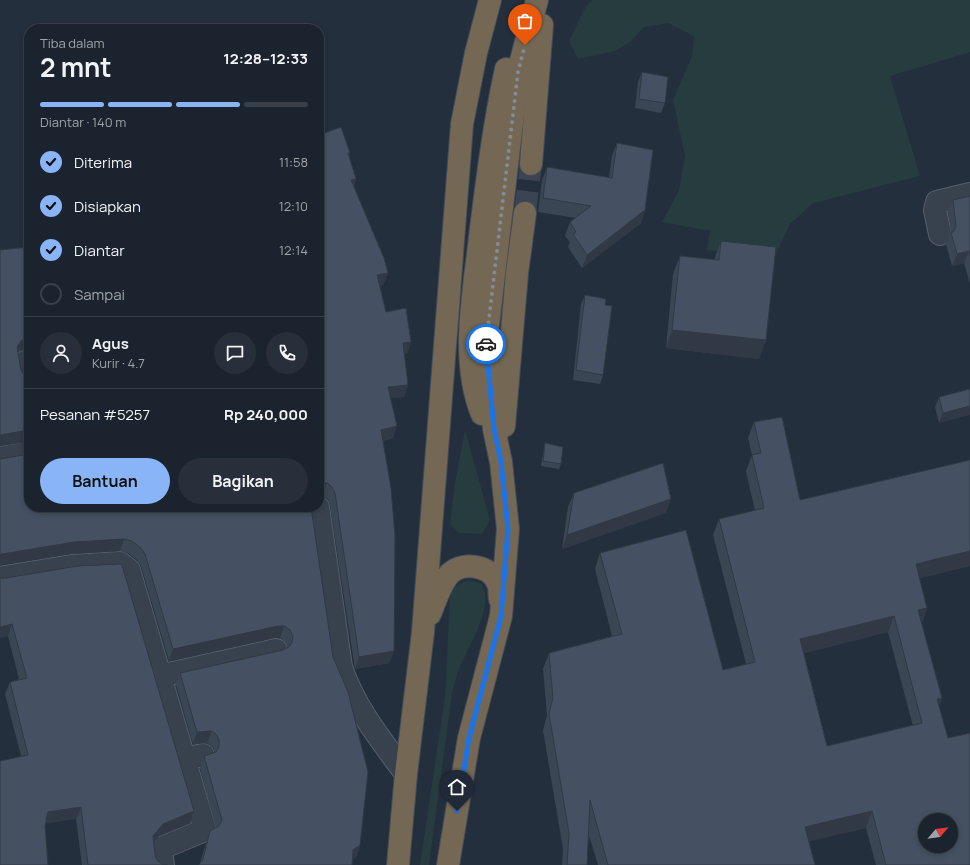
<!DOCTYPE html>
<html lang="id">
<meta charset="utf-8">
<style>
:root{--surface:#1b232e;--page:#282f3a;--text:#f1f3f6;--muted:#a0a4aa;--line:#39404a;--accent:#8ab4f8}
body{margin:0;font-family:Manrope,sans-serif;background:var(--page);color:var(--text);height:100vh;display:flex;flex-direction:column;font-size:15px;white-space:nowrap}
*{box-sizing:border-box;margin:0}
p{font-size:13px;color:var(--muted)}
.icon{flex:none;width:22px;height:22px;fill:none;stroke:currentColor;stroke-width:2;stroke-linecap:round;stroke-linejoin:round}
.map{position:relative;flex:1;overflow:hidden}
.side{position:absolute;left:24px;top:24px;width:300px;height:488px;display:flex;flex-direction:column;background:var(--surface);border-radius:16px;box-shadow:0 2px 6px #0003,0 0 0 1px var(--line)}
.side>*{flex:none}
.needle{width:26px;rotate:62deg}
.fabs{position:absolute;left:918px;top:813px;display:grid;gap:8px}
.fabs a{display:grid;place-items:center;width:40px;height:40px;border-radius:50%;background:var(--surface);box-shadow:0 2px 6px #0003,0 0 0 1px var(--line);font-size:20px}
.pin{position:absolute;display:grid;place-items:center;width:34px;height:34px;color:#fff;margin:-41px -17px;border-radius:50% 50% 50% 0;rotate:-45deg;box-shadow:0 0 4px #0007}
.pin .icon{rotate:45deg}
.courier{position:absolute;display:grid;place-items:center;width:40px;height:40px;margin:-20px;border:3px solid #1a73e8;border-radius:50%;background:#fff;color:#222;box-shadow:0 1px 5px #0007}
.headline em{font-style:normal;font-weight:700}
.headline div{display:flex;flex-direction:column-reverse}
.headline{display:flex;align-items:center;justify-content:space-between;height:68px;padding:0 16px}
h1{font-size:26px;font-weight:700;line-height:30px}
.bar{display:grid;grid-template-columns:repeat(4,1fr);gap:6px 4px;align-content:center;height:48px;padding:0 16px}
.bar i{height:5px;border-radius:3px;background:var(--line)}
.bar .active{background:var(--accent)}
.bar p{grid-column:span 4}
.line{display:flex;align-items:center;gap:10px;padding:0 16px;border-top:1px solid var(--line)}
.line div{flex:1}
.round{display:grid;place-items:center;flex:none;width:42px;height:42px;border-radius:21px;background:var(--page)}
ol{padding:0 16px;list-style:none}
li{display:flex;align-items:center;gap:12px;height:44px}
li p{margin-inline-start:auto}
li .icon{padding:4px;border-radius:50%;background:var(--accent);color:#111;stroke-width:4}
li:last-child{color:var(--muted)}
li i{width:22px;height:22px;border:2px solid var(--line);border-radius:50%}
.cta{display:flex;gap:8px;margin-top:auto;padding:8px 16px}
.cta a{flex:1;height:46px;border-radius:24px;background:var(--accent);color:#111;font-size:16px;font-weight:700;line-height:46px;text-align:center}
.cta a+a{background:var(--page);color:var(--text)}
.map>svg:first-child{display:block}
.green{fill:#263c3f}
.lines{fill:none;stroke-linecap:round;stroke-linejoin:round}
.highway-tunnel{stroke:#3a4453;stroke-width:22;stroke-dasharray:22 11;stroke-linecap:butt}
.minor-casing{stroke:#565f6c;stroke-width:24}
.highway-casing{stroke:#434c59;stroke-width:24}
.minor{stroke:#38414e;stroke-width:22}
.highway{stroke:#746855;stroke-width:22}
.wall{fill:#3b4654;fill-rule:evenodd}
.shaded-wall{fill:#303945}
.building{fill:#455162;stroke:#303945;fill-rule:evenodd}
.done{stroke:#828b98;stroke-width:4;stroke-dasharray:0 7.2}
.route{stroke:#1a73e8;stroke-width:5}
</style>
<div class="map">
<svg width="970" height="865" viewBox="0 0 970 865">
<rect width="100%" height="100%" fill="#242f3e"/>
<g class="green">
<polygon points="592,0 970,0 970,52 890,76 920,176 813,203 790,224 775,256 707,250 710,231 662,222 679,190 685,156 673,100 692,56 694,36 668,23 644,27 630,42 615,51 578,59 569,41 585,8"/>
<polygon points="465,430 490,520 482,534 459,533 450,524 455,483"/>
<path d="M469,580L482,584C495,610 465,650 457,675C455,681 454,687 452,693L429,865H420L445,697L450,594L455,586Z"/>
</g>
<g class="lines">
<polyline class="highway-tunnel" points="525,213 531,164"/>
<defs>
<g id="minor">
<polyline points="940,234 935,210 937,202 970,194"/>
<polyline points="25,362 29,379"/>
<polyline points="0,458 29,453"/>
<path d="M318,507L341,667C354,707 381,740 406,774"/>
<polyline points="0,578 72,566 120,563 129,570 205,830 164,847 161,851 163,865"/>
<polyline points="160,676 276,650"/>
<polyline points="184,759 203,755"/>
</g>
<g id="highway">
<polyline points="531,164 542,25"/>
<path d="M482,414C460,361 474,292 480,237C487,180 494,124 506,69"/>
<polyline points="504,426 517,273 525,213"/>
<path d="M430,614C435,602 439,588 447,577C459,560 491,564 498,584C500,588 499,595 500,599"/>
<polyline points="398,865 406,774 423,632 462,124 476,53 490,0"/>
<polyline points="448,865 469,738 501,616 508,529 501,462 494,429 486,342 518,72 537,0"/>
</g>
</defs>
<use href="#minor" class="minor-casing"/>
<use href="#highway" class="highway-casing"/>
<use href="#minor" class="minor"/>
<use href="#highway" class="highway"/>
</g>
<g class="wall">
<polygon points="642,72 665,103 661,113 635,108 638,82"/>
<polygon points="319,135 349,156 356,179 354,186 388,273 383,285 380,286 386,312 411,342 407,354 404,354 408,385 404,397 391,398 393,438 383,441 394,651 389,663 355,669 330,505 328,499 322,495 319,495"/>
<polygon points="617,143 645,210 641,223 582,268 568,247 570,242 565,236 570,222 576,218 538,212 542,180 547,167 609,178 612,156"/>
<polygon points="970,196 970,284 964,263 952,266 946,244 951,232 948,212 953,200"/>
<polygon points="29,212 29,350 22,350 18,352 0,446 26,247 23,225 28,213"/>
<polygon points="721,241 766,340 759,359 666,348 673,274 680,256 714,260"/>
<polygon points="585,295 605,305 603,375 600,384 573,380 581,304"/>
<polygon points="970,389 939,423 935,407 939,397"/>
<path d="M754,422L800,500L970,460V566L919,578L927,608L922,623L939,706L970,865H876L866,828L809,841L815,865H598L588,832L587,865H562L563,849L543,730L547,715L543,669L549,653L612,636L595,569L600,553L723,670L746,664L713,535L719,519L755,511L746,471L752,455L748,438ZM888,632L913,726L827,746L804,653Z"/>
<polygon points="545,443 561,464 559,469 541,466 544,448"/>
<polygon points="0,459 29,507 311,507 360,845 356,857 352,860 200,863 206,843 210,831 216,828 200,768 204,756 215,752 213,747 207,743 193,744 176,685 180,673 283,650 288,647 285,642 280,638 273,638 169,661 141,566 137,560 128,553 120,551 70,554 0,565"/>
<polygon points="574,493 666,513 562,549 568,507"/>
<polygon points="0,578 194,811 190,823 159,836 154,842 155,855 157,860 163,865 168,865 82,865 76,819 21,756 5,694 10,682 19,679 8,636 0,638"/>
</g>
<g class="shaded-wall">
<polygon points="356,179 352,191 351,180"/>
<polygon points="645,210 641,223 582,268 587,255"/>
<polygon points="969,251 964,263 952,266 957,254"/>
<polygon points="388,273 383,285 373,287 377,275"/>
<polygon points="672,330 766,340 759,359 666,348"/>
<polygon points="26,338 29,338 29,350 22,350 16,353 17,347 21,341"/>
<polygon points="411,342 407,354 398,355 403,343"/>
<polygon points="408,385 404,397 384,399 388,387"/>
<polygon points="970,406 970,415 939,423 943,413"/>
<polygon points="397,426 393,438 377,442 381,430"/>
<polygon points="29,430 29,442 0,446 0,435"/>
<polygon points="319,483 327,483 322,495 319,495"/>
<polygon points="671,499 666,513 562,549 567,535"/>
<polygon points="124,539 120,551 70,554 0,565 0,555 2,554 74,542"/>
<polygon points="970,551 970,566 910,581 916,564"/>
<polygon points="927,608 921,624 918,610"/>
<polygon points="894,616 888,632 794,656 800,639"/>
<polygon points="12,624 8,636 0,638 0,627"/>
<polygon points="278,626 284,626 280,638 273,638 169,661 173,649"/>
<polygon points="394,651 389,663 355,669 359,657"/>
<polygon points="942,698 936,714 937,699"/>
<polygon points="212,731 207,743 193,744 197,732"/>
<polygon points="81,807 76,819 44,824 48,812"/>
<polygon points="194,811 190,823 159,836 149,848 153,836 163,824"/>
<polygon points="872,811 866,828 799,844 805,827"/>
<polygon points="360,845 356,857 349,862 353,850"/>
</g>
<g class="building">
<polygon points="642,72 668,77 665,103 639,99"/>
<polygon points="341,127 350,153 348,153 356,179 351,180 384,258 388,273 377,275 386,312 406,308 411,342 403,343 408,385 388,387 397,426 381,430 391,488 395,536 394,651 359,657 335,493 332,487 327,483 319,483 319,135"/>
<polygon points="617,143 653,150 645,210 587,255 573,234 576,232 570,222 591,206 543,198 547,167 612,178"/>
<polygon points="970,196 970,256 969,251 957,254 951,233 954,231 956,226 953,200"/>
<polygon points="29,212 29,222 28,213"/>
<polygon points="721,241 776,247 766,340 672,330 680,256 719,260"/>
<polygon points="29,247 29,338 26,338 21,341 17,347 21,370 24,375 29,379 29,430 0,435 0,250"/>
<polygon points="585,295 606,299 605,305 612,306 603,375 576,370"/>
<polygon points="970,389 970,406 943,413 939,397"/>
<path d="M782,417L800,500L970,460V551L916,564L927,608L918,610L942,698L937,699L948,738L970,733V865H886L872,811L805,827L815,865H608L590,800L587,865H567L569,833L549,714L553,698L549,653L622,634L600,553L686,530L723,670L755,662L719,519L764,508L752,455L761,453L754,422ZM894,616L922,723L827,746L800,639ZM925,820H951V846H925Z"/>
<polygon points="545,443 563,447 561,464 543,461"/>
<polygon points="29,454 29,507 311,507 333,657 348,692 368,772 360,845 353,850 352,865 199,865 203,859 210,831 219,826 222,820 204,756 216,752 219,747 219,740 217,735 212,731 197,732 180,673 283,650 289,647 292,642 293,636 290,630 284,626 278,626 173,649 145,554 141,548 132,541 124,539 74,542 2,554 0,555 0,459"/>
<polygon points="663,463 671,499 567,535 574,493"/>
<polygon points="120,564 122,565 194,811 163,824 153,836 155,855 157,860 163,865 168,865 88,865 81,807 48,812 45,826 48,865 0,865 0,761 28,755 10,682 27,678 12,624 0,627 0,578 6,578 78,566"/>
</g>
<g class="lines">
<polyline class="done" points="486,344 518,72 525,45"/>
<polyline class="route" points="457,811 469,738 501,616 508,529 501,462 494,429 486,344"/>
</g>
</svg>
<div class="fabs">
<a><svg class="needle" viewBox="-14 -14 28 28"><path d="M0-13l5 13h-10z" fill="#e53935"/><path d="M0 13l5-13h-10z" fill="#a0a4aa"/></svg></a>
</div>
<div class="pin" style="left:525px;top:45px;background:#ea580c"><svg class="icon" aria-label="bag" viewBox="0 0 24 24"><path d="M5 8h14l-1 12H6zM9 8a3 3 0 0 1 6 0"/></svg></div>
<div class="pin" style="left:457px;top:811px;background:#1f2937"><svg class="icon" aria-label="home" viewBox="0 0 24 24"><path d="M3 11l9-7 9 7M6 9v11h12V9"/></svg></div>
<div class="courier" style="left:486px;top:344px"><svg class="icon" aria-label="car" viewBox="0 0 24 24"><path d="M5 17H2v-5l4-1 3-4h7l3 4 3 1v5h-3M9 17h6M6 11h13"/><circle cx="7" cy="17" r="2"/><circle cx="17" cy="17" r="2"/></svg></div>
<section class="side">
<div class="headline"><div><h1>2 mnt</h1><p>Tiba dalam</p></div><em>12:28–12:33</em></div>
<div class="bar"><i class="active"></i><i class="active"></i><i class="active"></i><i></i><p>Diantar · 140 m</p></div>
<ol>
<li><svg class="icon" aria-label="check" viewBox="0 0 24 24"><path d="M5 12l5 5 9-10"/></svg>Diterima<p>11:58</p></li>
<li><svg class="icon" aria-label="check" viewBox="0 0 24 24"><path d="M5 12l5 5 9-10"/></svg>Disiapkan<p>12:10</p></li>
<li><svg class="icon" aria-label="check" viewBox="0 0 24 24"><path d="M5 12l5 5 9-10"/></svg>Diantar<p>12:14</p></li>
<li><i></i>Sampai</li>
</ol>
<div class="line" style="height:72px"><a class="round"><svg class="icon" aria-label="person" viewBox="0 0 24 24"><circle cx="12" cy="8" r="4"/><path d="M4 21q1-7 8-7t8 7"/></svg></a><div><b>Agus</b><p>Kurir · 4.7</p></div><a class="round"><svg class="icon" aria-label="chat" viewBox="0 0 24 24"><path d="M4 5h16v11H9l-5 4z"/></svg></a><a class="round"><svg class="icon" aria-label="phone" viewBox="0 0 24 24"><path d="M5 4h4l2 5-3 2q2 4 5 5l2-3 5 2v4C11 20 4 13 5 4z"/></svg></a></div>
<div class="line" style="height:52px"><div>Pesanan #5257</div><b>Rp 240,000</b></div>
<div class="cta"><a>Bantuan</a><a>Bagikan</a></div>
</section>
</div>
